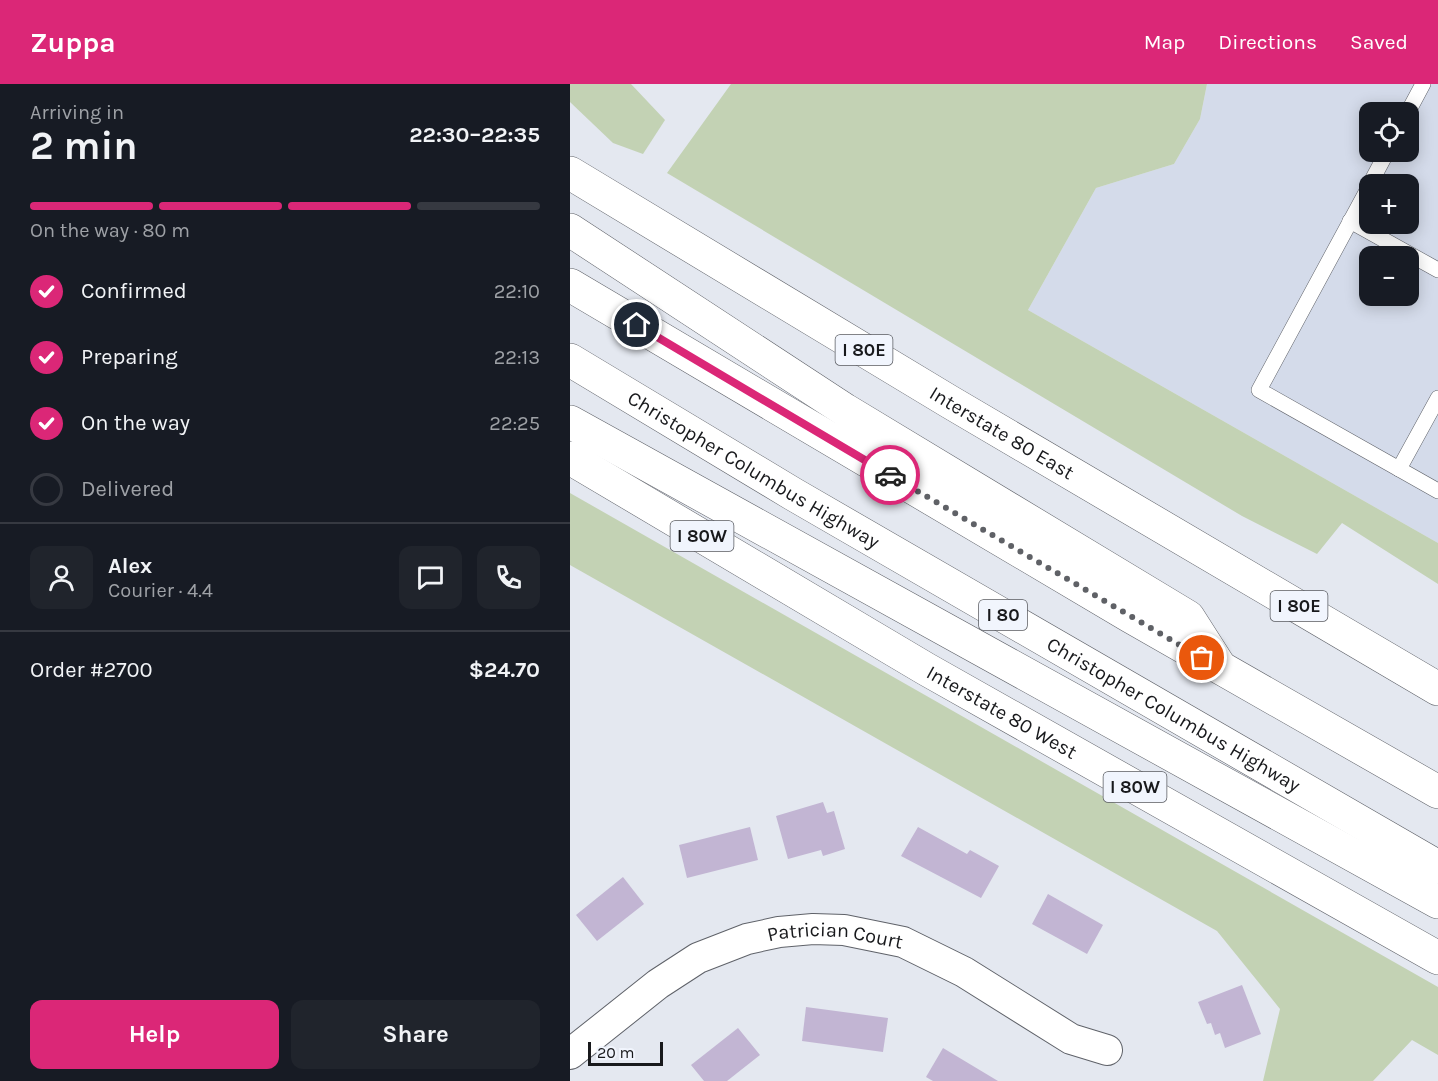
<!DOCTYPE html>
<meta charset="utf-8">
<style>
:root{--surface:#171b24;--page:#20242c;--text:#f1f3f6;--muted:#9ea1a6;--line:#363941;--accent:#db2777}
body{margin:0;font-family:Karla,sans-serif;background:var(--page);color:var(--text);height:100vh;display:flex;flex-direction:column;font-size:22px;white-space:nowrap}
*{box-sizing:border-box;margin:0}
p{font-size:20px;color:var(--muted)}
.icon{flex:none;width:33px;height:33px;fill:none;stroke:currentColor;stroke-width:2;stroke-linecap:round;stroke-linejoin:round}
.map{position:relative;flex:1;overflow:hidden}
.details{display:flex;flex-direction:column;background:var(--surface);width:570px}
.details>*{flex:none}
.controls{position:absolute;left:789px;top:18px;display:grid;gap:12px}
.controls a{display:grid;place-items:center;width:60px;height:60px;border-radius:12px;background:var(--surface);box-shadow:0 3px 15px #0003;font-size:30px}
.scale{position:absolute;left:18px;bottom:15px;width:75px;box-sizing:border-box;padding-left:6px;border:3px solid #18191c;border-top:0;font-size:16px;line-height:21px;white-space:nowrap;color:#18191c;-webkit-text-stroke:4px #f1f5fd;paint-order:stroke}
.pin{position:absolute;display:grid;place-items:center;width:51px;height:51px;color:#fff;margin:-26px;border:3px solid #fff;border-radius:50%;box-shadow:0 2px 6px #0007}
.courier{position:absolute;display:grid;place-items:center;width:60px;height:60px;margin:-30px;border:4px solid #db2777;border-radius:50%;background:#fff;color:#222;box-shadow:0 2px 8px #0007}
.headline em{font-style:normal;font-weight:700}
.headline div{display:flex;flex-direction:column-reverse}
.headline{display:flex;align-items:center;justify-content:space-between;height:102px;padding:0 30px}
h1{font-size:39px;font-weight:700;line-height:45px}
.bar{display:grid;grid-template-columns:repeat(4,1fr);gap:9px 6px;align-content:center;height:72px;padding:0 30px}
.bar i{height:8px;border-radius:4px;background:var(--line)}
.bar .active{background:var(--accent)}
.bar p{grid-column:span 4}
.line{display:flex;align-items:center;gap:15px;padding:0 30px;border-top:2px solid var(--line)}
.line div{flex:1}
.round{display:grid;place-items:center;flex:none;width:63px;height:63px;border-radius:12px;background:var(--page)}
ol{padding:0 30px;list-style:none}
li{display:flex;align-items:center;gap:18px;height:66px}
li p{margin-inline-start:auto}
li .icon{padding:6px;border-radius:50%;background:var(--accent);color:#fff;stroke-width:4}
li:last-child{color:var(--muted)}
li i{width:33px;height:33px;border:3px solid var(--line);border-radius:50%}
.button{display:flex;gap:12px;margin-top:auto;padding:12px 30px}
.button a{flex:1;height:69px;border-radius:12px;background:var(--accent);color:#fff;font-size:24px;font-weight:700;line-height:69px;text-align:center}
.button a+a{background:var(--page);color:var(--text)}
header{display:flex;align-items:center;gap:36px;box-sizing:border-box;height:84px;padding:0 30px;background:var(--accent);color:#fff}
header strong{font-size:28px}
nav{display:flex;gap:33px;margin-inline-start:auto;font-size:21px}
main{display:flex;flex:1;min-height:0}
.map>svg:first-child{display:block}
.built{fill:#d4dbea;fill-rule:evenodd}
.green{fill:#c3d2b4}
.building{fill:#c2b5d3}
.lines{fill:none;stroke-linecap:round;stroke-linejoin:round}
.service-casing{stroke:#5f6269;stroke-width:16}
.minor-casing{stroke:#5f6269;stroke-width:32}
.motorway-casing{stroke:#5f6269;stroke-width:34}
.service{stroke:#fff;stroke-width:15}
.minor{stroke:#fff;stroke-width:30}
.motorway{stroke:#fff;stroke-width:33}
.done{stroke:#5f6166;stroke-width:6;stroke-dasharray:0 10.8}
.route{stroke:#db2777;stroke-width:8}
.labels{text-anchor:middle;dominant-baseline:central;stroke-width:4.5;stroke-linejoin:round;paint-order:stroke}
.shield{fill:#f1f5fd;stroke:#595b60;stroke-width:1.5}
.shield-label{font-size:18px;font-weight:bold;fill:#18191c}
.street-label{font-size:20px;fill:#18191c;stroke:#f1f5fd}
</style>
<header>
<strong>Zuppa</strong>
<nav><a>Map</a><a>Directions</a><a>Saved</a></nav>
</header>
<main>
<section class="details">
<div class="headline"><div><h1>2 min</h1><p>Arriving in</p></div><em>22:30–22:35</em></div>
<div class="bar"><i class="active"></i><i class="active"></i><i class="active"></i><i></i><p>On the way · 80 m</p></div>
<ol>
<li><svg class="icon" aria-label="check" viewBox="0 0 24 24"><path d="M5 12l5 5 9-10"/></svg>Confirmed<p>22:10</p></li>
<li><svg class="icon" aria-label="check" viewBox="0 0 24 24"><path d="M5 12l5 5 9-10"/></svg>Preparing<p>22:13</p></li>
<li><svg class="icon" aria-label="check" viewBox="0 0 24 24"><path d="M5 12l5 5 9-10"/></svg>On the way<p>22:25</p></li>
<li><i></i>Delivered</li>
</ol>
<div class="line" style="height:108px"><a class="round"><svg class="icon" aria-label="person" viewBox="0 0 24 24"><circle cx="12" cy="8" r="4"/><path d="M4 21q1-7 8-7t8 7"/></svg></a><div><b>Alex</b><p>Courier · 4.4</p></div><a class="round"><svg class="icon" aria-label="chat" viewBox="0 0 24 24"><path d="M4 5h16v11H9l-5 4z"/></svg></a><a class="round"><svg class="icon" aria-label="phone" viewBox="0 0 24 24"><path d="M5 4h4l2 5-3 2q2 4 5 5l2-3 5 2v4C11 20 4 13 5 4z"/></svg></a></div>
<div class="line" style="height:78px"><div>Order #2700</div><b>$24.70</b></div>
<div class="button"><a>Help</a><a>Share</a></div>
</section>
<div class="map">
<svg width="868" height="997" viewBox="0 0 868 997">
<rect width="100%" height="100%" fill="#e4e8f0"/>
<path class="built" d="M637,0H868V459L458,226L526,104L604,80L630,35ZM800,28H838V68H800ZM800,100H838V140H800ZM800,172H838V212H800Z"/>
<g class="green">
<polygon points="0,0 61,0 95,36 73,70 43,59 0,18"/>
<polygon points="161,0 637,0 630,35 604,80 526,104 458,226 868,459 868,500 772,439 747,470 672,432 97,89"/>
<polygon points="0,409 868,903 868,971 842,956 803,997 693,997 710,925 647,847 0,481"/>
</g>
<g class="building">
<polygon points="253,718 257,729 264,727 275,765 253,772 251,766 218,775 206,732"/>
<polygon points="180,743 188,776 117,794 109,761"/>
<polygon points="348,743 397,770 400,766 429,782 411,814 331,772"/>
<polygon points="53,793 74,820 27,857 6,831"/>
<polygon points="478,810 533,841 517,870 462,840"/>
<polygon points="672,901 691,950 655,964 650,949 645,951 641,939 637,940 628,918"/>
<polygon points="236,923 318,934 313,968 232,957"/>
<polygon points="168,944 190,971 157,997 134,997 121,981"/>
<polygon points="373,964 428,997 363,997 356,993"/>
</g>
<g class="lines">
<defs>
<g id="service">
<polyline points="838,28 853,0"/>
<polyline points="800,100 817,68"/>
<polyline points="800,101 689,306 868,407"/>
<polyline points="780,137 868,186"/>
<polyline points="829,385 868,314"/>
</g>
<g id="minor">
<path id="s1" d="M0,970L88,900L128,874L177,855L209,848L243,845L274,846L333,858L394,888L501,955L537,966"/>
</g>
<g id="motorway">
<path id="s2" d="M0,89L380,318L868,605"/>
<polyline points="0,146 275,326 618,533 648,580"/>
<polyline points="0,201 560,532 868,708"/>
<path id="s3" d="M0,276L223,410L868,783"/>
<polyline points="0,338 868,818"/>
<path id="s4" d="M0,374L356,585L868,874"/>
</g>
</defs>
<use href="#service" class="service-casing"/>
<use href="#minor" class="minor-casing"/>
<use href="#motorway" class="motorway-casing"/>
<use href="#service" class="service"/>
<use href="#minor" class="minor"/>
<use href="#motorway" class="motorway"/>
</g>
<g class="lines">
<polyline class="done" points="320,391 632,574"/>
<polyline class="route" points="67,241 320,391"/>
</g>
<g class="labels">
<g class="shield">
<rect x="265.5" y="251" width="57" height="30" rx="4.5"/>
<rect x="100.5" y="437" width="63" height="30" rx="4.5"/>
<rect x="700.5" y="507" width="57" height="30" rx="4.5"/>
<rect x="409" y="516" width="48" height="30" rx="4.5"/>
<rect x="533.5" y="688" width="63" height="30" rx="4.5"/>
</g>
<g class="shield-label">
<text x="294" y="266">I 80E</text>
<text x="132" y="452">I 80W</text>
<text x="729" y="522">I 80E</text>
<text x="433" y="531">I 80</text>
<text x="565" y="703">I 80W</text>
</g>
<g class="street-label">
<text stroke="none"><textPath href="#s2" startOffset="504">Interstate 80 East</textPath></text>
<text stroke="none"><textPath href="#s3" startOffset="214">Christopher Columbus Highway</textPath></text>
<text stroke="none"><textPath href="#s4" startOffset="501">Interstate 80 West</textPath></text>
<text stroke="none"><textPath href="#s3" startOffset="700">Christopher Columbus Highway</textPath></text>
<text stroke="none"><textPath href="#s1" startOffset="302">Patrician Court</textPath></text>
</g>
</g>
</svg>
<div class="controls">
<a><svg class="icon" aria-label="locate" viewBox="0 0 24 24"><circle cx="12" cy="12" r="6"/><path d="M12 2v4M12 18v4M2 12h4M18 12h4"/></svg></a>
<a>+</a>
<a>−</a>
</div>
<div class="scale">20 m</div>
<div class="pin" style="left:632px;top:574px;background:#ea580c"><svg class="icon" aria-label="bag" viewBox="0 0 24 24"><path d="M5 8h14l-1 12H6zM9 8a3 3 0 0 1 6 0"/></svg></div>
<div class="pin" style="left:67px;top:241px;background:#1f2937"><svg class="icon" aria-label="home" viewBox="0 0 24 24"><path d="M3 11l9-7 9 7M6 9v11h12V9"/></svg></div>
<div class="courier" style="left:320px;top:391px"><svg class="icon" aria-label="car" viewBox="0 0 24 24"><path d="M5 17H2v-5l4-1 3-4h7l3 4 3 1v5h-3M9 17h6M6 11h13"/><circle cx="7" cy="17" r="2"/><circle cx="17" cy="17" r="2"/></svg></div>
</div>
</main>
